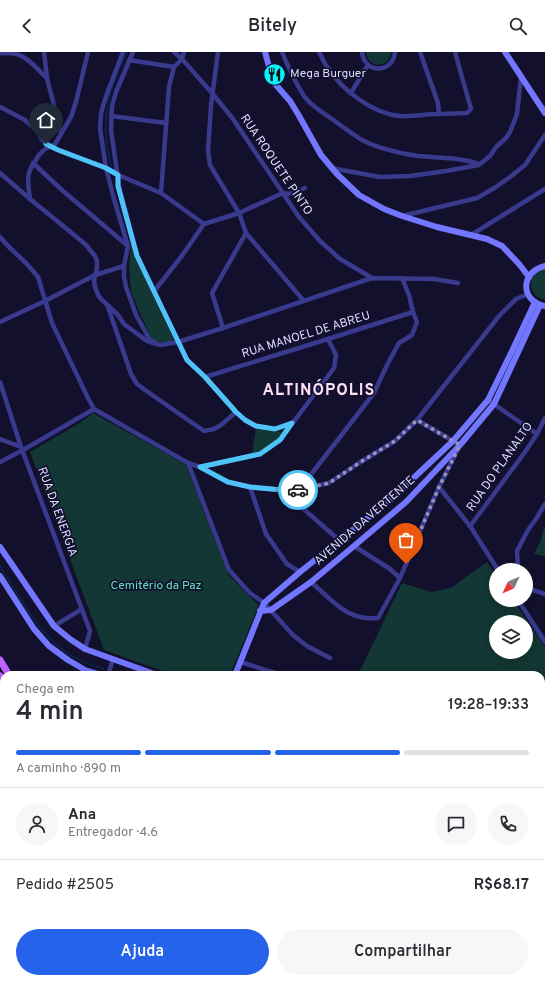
<!DOCTYPE html>
<html lang="pt">
<meta charset="utf-8">
<style>
:root{--surface:#fff;--page:#f7f7f7;--text:#2b2b33;--muted:#7c7c81;--line:#e1e1e2;--accent:#2563eb}
body{margin:0;font-family:Overpass,sans-serif;background:var(--page);color:var(--text);height:100vh;display:flex;flex-direction:column;font-size:15px;white-space:nowrap}
*{box-sizing:border-box;margin:0}
p{font-size:13px;color:var(--muted)}
.icon{flex:none;width:22px;height:22px;fill:none;stroke:currentColor;stroke-width:2;stroke-linecap:round;stroke-linejoin:round}
.map{position:relative;flex:1;overflow:hidden}
.panel{position:absolute;left:0px;top:619px;width:545px;height:312px;display:flex;flex-direction:column;background:var(--surface);border-radius:12px 12px 0 0;box-shadow:0 2px 10px #0003}
.panel>*{flex:none}
.needle{width:26px;rotate:226deg}
.controls{position:absolute;left:489px;top:511px;display:grid;gap:8px}
.controls a{display:grid;place-items:center;width:44px;height:44px;border-radius:50%;background:var(--surface);box-shadow:0 2px 10px #0003;font-size:20px}
.pin{position:absolute;display:grid;place-items:center;width:34px;height:34px;color:#fff;margin:-41px -17px;border-radius:50% 50% 50% 0;rotate:-45deg;box-shadow:0 0 4px #0007}
.pin .icon{rotate:45deg}
.courier{position:absolute;display:grid;place-items:center;width:40px;height:40px;margin:-20px;border:3px solid #4fc3f7;border-radius:50%;background:#fff;color:#222;box-shadow:0 1px 5px #0007}
.summary em{font-style:normal;font-weight:600}
.summary div{display:flex;flex-direction:column-reverse}
.summary{display:flex;align-items:center;justify-content:space-between;height:68px;padding:0 16px}
h1{font-size:26px;font-weight:600;line-height:30px}
.bar{display:grid;grid-template-columns:repeat(4,1fr);gap:6px 4px;align-content:center;height:48px;padding:0 16px}
.bar i{height:5px;border-radius:3px;background:var(--line)}
.bar .selected{background:var(--accent)}
.bar p{grid-column:span 4}
.line{display:flex;align-items:center;gap:10px;padding:0 16px;border-top:1px solid var(--line)}
.line div{flex:1}
.round{display:grid;place-items:center;flex:none;width:42px;height:42px;border-radius:21px;background:var(--page)}
.action{display:flex;gap:8px;margin-top:auto;padding:8px 16px}
.action a{flex:1;height:46px;border-radius:24px;background:var(--accent);color:#fff;font-size:16px;font-weight:600;line-height:46px;text-align:center}
.action a+a{background:var(--page);color:var(--text)}
header{display:flex;justify-content:space-between;align-items:center;height:52px;padding:0 16px;background:var(--surface);font-size:18px;font-weight:600}
.map>svg:first-child{display:block}
.green{fill:#133734;fill-rule:evenodd}
.lines{fill:none;stroke-linecap:round;stroke-linejoin:round}
.stream{stroke:#0a2852;stroke-width:1.5}
.street{stroke:#393a8e;stroke-width:4.5}
.secondary{stroke:#7376ff;stroke-width:6}
.primary{stroke:#bd63ff;stroke-width:7}
.highway{stroke:#ff57b0;stroke-width:8}
.done{stroke:#9795b6;stroke-width:4;stroke-dasharray:0 7.2}
.route{stroke:#4fc3f7;stroke-width:5}
.labels{text-anchor:middle;dominant-baseline:central;stroke-width:3.5;stroke-linejoin:round;paint-order:stroke}
.poi-label{font-size:12px;fill:#dedcff;stroke:#13102d;text-anchor:start}
.street-label{font-size:12px;fill:#dedcff;stroke:#13102d}
.park-label{font-size:12px;fill:#60e7be;stroke:#13102d}
.district-label{font-size:16px;font-weight:bold;letter-spacing:1px;fill:#ffdef5;stroke:#13102d}
</style>
<header><svg class="icon" aria-label="back" viewBox="0 0 24 24"><path d="M15 5l-7 7 7 7"/></svg>Bitely<svg class="icon" aria-label="search" viewBox="0 0 24 24"><circle cx="10" cy="10" r="6"/><path d="M15 15l6 6"/></svg></header>
<div class="map">
<svg width="545" height="931" viewBox="0 0 545 931">
<rect width="100%" height="100%" fill="#13102d"/>
<g class="green">
<path d="M366,0H391C390,17 367,17 366,0Z"/>
<polygon points="131,192 135,205 173,286 173,288 168,290 159,290 152,287 142,266 131,240 129,213"/>
<path d="M545,217V248C542,247 539,246 536,244C530,238 529,226 536,221C538,219 542,218 545,217Z"/>
<polygon points="93,361 158,397 186,413 228,522 248,543 259,553 230,623 174,623 104,598 30,400 78,372"/>
<path d="M286,376C281,389 264,398 252,402L256,377L281,380Z"/>
<polygon points="544,475 545,475 545,504 534,502 541,488"/>
<path d="M487,510L496,523V548H513L545,595V677L543,678L541,676V623H412L409,622L399,623H358L402,531L431,540L451,536ZM496,570H526V600H496Z"/>
<polygon points="0,776 4,783 4,927 82,927 83,931 0,931"/>
</g>
<g class="lines">
<g class="stream">
<path d="M111,114C106,94 104,73 108,52C111,34 119,17 127,0"/>
<path d="M0,514C17,542 40,583 67,601C78,609 92,613 104,617"/>
<polyline points="117,622 120,623"/>
<polyline points="491,927 494,931"/>
</g>
<g class="street">
<polyline points="44,0 47,26 61,81"/>
<path d="M88,0L76,50L71,65L55,92C51,95 47,95 44,98C40,101 38,104 36,108C25,122 28,130 30,147L79,187L86,193L95,204L97,209V216L94,228L95,235L98,243L102,248L118,263L124,272L147,289L160,293L178,290L223,276L372,226L434,227L458,231"/>
<polyline points="123,0 108,39 103,54 101,62 100,76 106,116 114,147 128,194 124,214 124,224 126,235 136,263 150,288 155,290"/>
<polyline points="133,0 116,40 112,54 111,78 119,134 137,203 187,308 205,325 236,360 245,368 255,374 275,377 292,371"/>
<polyline points="174,0 182,7 212,41 233,67 299,165 320,189 340,207 372,226"/>
<polyline points="218,0 211,53 208,99 210,113 239,161 246,181 304,249"/>
<path d="M282,0C288,15 295,30 304,44C311,54 322,60 332,67C342,74 352,82 362,88C379,97 399,101 418,104C439,106 459,105 479,112"/>
<path d="M319,0C322,5 324,11 328,16C342,38 373,62 400,64C413,65 426,62 439,62L438,51L420,0"/>
<path d="M362,0C364,22 393,22 395,0"/>
<path d="M0,1C5,1 11,1 16,2C27,4 39,19 47,26"/>
<polyline points="129,8 174,15"/>
<polyline points="351,41 368,13"/>
<polyline points="0,55 25,68 37,79 42,88 51,95 106,116 118,123 161,141 204,172"/>
<polyline points="439,62 467,61 471,57 455,0"/>
<polyline points="111,64 166,71"/>
<polyline points="33,111 63,139 128,194"/>
<polyline points="331,116 380,125 410,124 446,119 479,113 490,104 496,95 506,86 510,80 517,62 521,25"/>
<polyline points="0,121 30,147"/>
<polyline points="161,141 169,35 174,15 182,7 184,0"/>
<polyline points="402,164 477,146 496,135 510,125 525,113 545,83"/>
<polyline points="471,183 545,137"/>
<polyline points="0,185 8,194 27,212 38,225 52,271 88,346 94,357 188,411 200,415 227,430 250,435 282,438 299,438 329,431 359,411 395,389 417,368 499,264 516,247 528,242"/>
<polyline points="155,238 181,205 204,172 239,161 283,141 290,142 305,136"/>
<polyline points="108,255 131,322 137,332 145,338 204,379 214,377 221,373 236,360"/>
<polyline points="0,270 45,249 95,223 124,214"/>
<polyline points="223,276 212,241 246,181"/>
<polyline points="205,325 328,287 413,260"/>
<polyline points="0,330 21,395 90,579 85,597"/>
<polyline points="488,348 537,382"/>
<polyline points="0,387 21,395"/>
<polyline points="0,410 23,398 94,357"/>
<polyline points="188,411 229,518 250,541 264,551 293,583 307,594 330,606"/>
<polyline points="200,415 260,402 280,388 334,316 336,303 328,287"/>
<polyline points="250,435 266,482 287,512 300,520"/>
<polyline points="439,435 470,474 498,518"/>
<polyline points="282,438 299,453 339,488"/>
<polyline points="299,438 374,341 387,313 399,291 412,283 417,270 413,260 409,243 402,226"/>
<polyline points="470,474 482,458 525,400 537,382 545,366"/>
<polyline points="354,494 390,517 400,526"/>
<polyline points="518,518 517,499 528,478 536,467 545,452"/>
<path d="M311,530C333,549 347,569 378,566L400,526L439,435L460,393L417,368"/>
<polyline points="526,533 533,538 545,542"/>
<polyline points="518,548 545,590"/>
<polyline points="54,574 82,557"/>
<polyline points="240,610 282,623"/>
<polyline points="108,623 113,607"/>
<polyline points="262,927 263,931"/>
<polyline points="292,927 294,931"/>
<polyline points="305,927 314,931"/>
<polyline points="382,927 385,931"/>
<polyline points="197,931 204,929 206,931"/>
</g>
<g class="secondary">
<polyline points="265,0 271,22 276,33 290,49 298,62 321,103 337,122 359,143 384,157 402,164 437,175 487,187 502,194 519,212 529,225"/>
<polyline points="505,0 545,61"/>
<path d="M545,214C520,220 520,249 545,254"/>
<polyline points="0,495 54,574 70,587 85,597 157,623"/>
<polyline points="0,524 34,577 49,594 68,608 85,618 101,623"/>
<polyline points="260,559 271,558 311,530 354,494 406,450 460,393 494,352 540,253"/>
<polyline points="235,623 264,551 300,520 389,449 453,389 488,348 512,299 535,250"/>
<polyline points="459,927 462,931"/>
</g>
<g class="primary">
<polyline points="0,608 9,623"/>
<polyline points="0,624 2,628 0,638"/>
<polyline points="0,661 4,665"/>
<polyline points="171,927 172,931"/>
<polyline points="179,927 181,931"/>
</g>
<g class="highway">
<polyline points="541,872 545,862"/>
<polyline points="541,896 545,887"/>
<polyline points="541,908 545,921"/>
<polyline points="520,931 521,927"/>
<polyline points="534,931 541,927 545,927"/>
</g>
</g>
<g class="lines">
<polyline class="done" points="298,438 329,431 359,411 395,389 417,368 460,393 439,435 406,512"/>
<polyline class="route" points="46,92 58,98 106,116 118,123 118,134 122,149 137,204 187,308 205,325 236,360 245,368 256,374 275,377 292,371 280,388 260,402 200,415 228,430 250,435 282,438 298,438"/>
</g>
<defs>
<symbol id="restaurant-disc" viewBox="-11 -11 22 22"><circle r="9.5" fill="#08f3ff" stroke="#13102d"/><path d="M-5-6h1v4h1v-4h1v4h1v-4h1v5L-1.5 .5V6h-2V.5L-5-1ZM5-6V6H3V1.5H1.5Q1.5-4 5-6Z" fill="#111"/></symbol>
</defs>
<g fill-rule="evenodd">
<use href="#restaurant-disc" x="262" y="10" width="25" height="25"/>
</g>
<g class="labels">
<g class="poi-label">
<text x="290" y="22">Mega Burguer</text>
</g>
<g class="street-label">
<text transform="translate(276 113) rotate(56)">RUA ROQUETE PINTO</text>
<text transform="translate(306 283) rotate(-17)">RUA MANOEL DE ABREU</text>
<text transform="translate(500 415) rotate(-55)">RUA DO PLANALTO</text>
<text transform="translate(57 460) rotate(70)">RUA DA ENERGIA</text>
<text transform="translate(365 469) rotate(-41)">AVENIDA DA VERTENTE</text>
</g>
<g class="park-label">
<text x="156" y="534">Cemitério da Paz</text>
</g>
<g class="district-label">
<text x="319" y="339">ALTINÓPOLIS</text>
</g>
</g>
</svg>
<div class="controls">
<a><svg class="needle" viewBox="-14 -14 28 28"><path d="M0-13l5 13h-10z" fill="#e53935"/><path d="M0 13l5-13h-10z" fill="#7c7c81"/></svg></a>
<a><svg class="icon" aria-label="layers" viewBox="0 0 24 24"><path d="M12 4l9 5-9 5-9-5zM3 14l9 5 9-5"/></svg></a>
</div>
<div class="pin" style="left:406px;top:512px;background:#ea580c"><svg class="icon" aria-label="bag" viewBox="0 0 24 24"><path d="M5 8h14l-1 12H6zM9 8a3 3 0 0 1 6 0"/></svg></div>
<div class="pin" style="left:46px;top:92px;background:#1f2937"><svg class="icon" aria-label="home" viewBox="0 0 24 24"><path d="M3 11l9-7 9 7M6 9v11h12V9"/></svg></div>
<div class="courier" style="left:298px;top:438px"><svg class="icon" aria-label="car" viewBox="0 0 24 24"><path d="M5 17H2v-5l4-1 3-4h7l3 4 3 1v5h-3M9 17h6M6 11h13"/><circle cx="7" cy="17" r="2"/><circle cx="17" cy="17" r="2"/></svg></div>
<section class="panel">
<div class="summary"><div><h1>4 min</h1><p>Chega em</p></div><em>19:28–19:33</em></div>
<div class="bar"><i class="selected"></i><i class="selected"></i><i class="selected"></i><i></i><p>A caminho · 890 m</p></div>
<div class="line" style="height:72px"><a class="round"><svg class="icon" aria-label="person" viewBox="0 0 24 24"><circle cx="12" cy="8" r="4"/><path d="M4 21q1-7 8-7t8 7"/></svg></a><div><b>Ana</b><p>Entregador · 4.6</p></div><a class="round"><svg class="icon" aria-label="chat" viewBox="0 0 24 24"><path d="M4 5h16v11H9l-5 4z"/></svg></a><a class="round"><svg class="icon" aria-label="phone" viewBox="0 0 24 24"><path d="M5 4h4l2 5-3 2q2 4 5 5l2-3 5 2v4C11 20 4 13 5 4z"/></svg></a></div>
<div class="line" style="height:52px"><div>Pedido #2505</div><b>R$68.17</b></div>
<div class="action"><a>Ajuda</a><a>Compartilhar</a></div>
</section>
</div>
